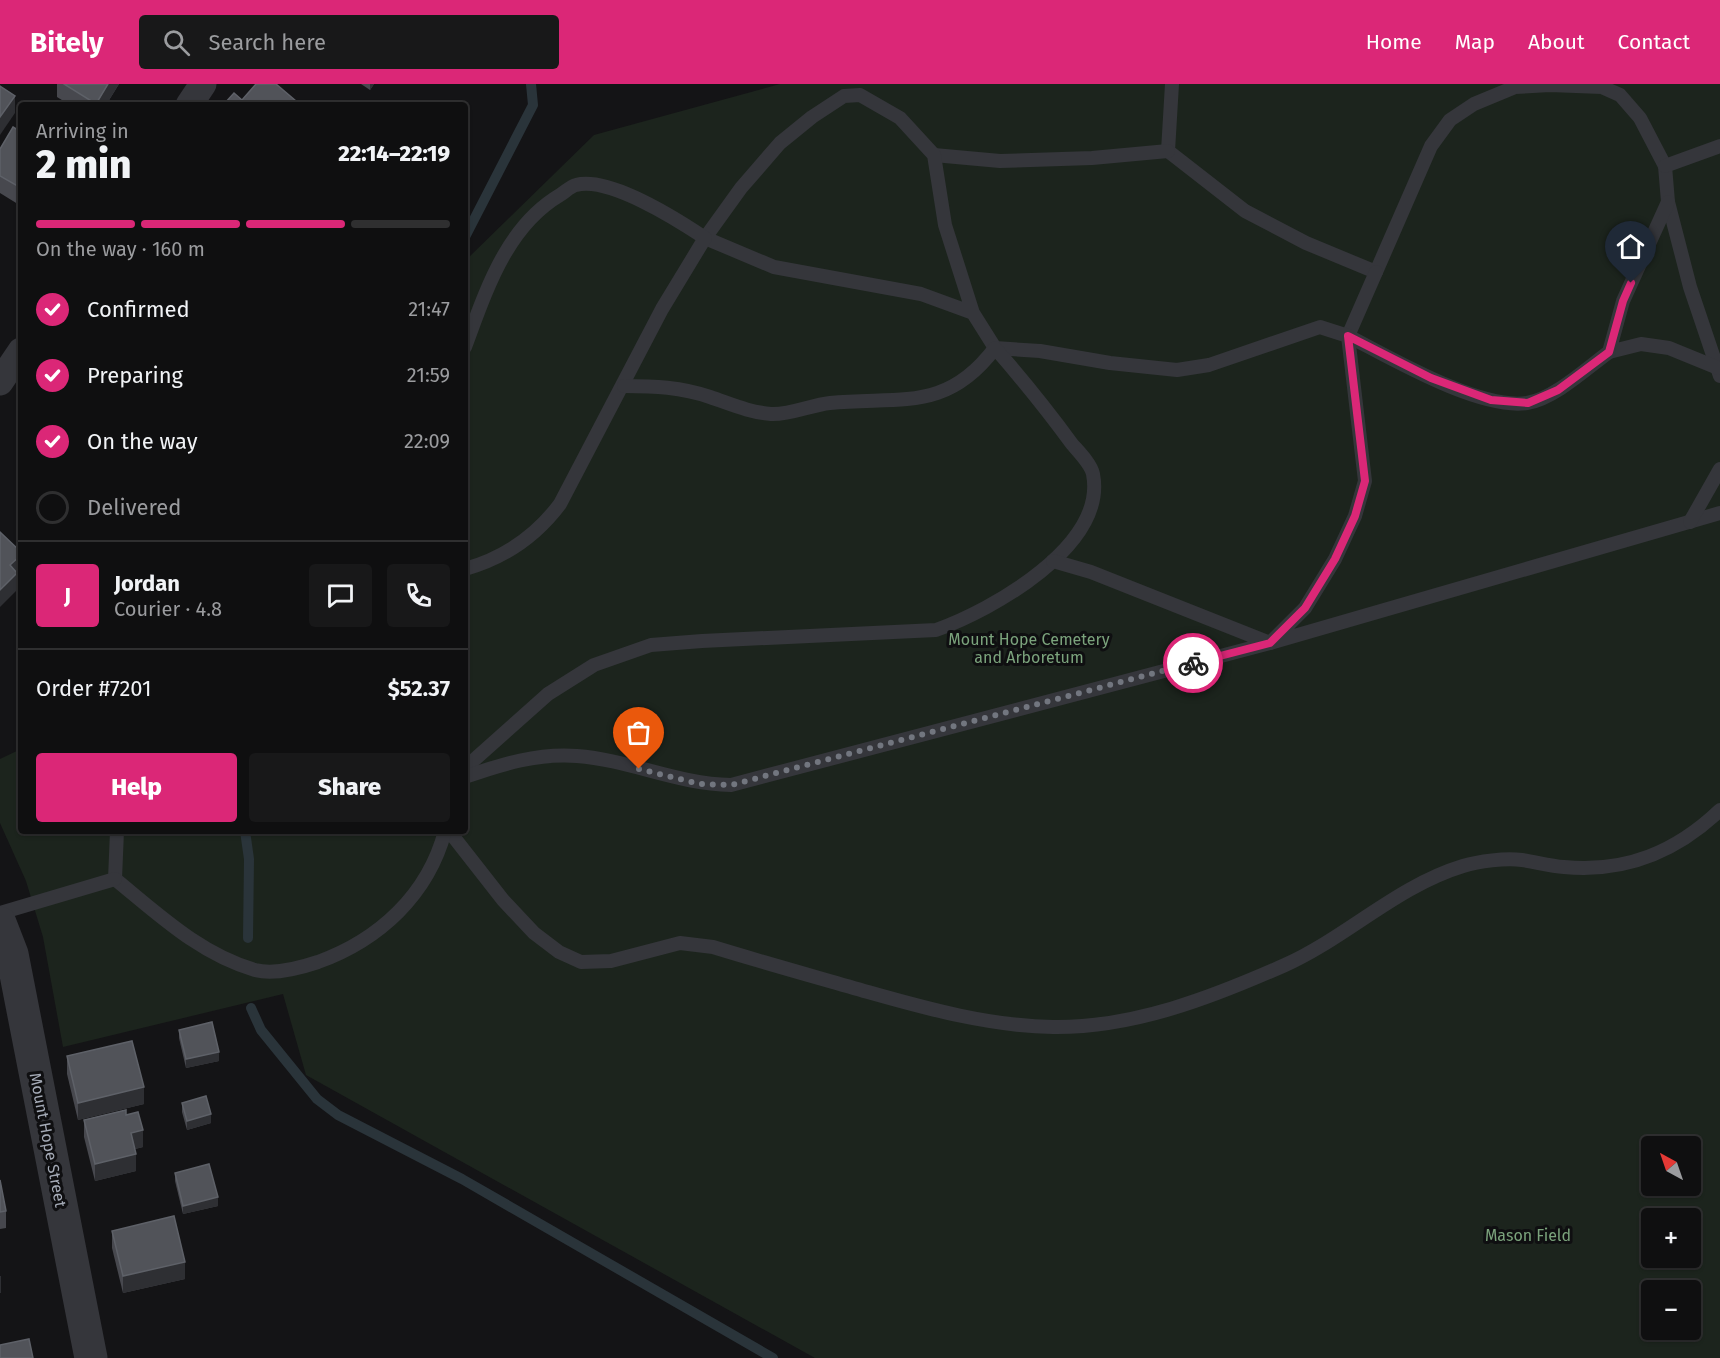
<!DOCTYPE html>
<meta charset="utf-8">
<style>
:root{--surface:#0f0f10;--page:#181819;--text:#f1f3f6;--muted:#9b9c9f;--line:#2f2f30;--accent:#db2777}
body{margin:0;font-family:"Fira Sans",sans-serif;background:var(--page);color:var(--text);height:100vh;display:flex;flex-direction:column;font-size:22px;white-space:nowrap}
*{box-sizing:border-box;margin:0}
p{font-size:20px;color:var(--muted)}
.icon{flex:none;width:33px;height:33px;fill:none;stroke:currentColor;stroke-width:2;stroke-linecap:round;stroke-linejoin:round}
.map{position:relative;flex:1;overflow:hidden}
.panel{position:absolute;left:18px;top:18px;width:450px;height:732px;display:flex;flex-direction:column;background:var(--surface);border-radius:6px;box-shadow:0 2px 4px #0004,0 0 0 2px var(--line)}
.panel>*{flex:none}
.needle{width:39px;rotate:320deg}
.tools{position:absolute;left:1641px;top:1052px;display:grid;gap:12px}
.tools a{display:grid;place-items:center;width:60px;height:60px;border-radius:6px;background:var(--surface);box-shadow:0 2px 4px #0004,0 0 0 2px var(--line);font-size:30px}
.pin{position:absolute;display:grid;place-items:center;width:51px;height:51px;color:#fff;margin:-62px -26px;border-radius:50% 50% 50% 0;rotate:-45deg;box-shadow:0 0 6px #0007}
.pin .icon{rotate:45deg}
.courier{position:absolute;display:grid;place-items:center;width:60px;height:60px;margin:-30px;border:4px solid #db2777;border-radius:50%;background:#fff;color:#222;box-shadow:0 2px 8px #0007}
.summary em{font-style:normal;font-weight:800}
.summary div{display:flex;flex-direction:column-reverse}
.summary{display:flex;align-items:center;justify-content:space-between;height:102px;padding:0 18px}
h1{font-size:39px;font-weight:800;line-height:45px}
.bar{display:grid;grid-template-columns:repeat(4,1fr);gap:9px 6px;align-content:center;height:72px;padding:0 18px}
.bar i{height:8px;border-radius:4px;background:var(--line)}
.bar .current{background:var(--accent)}
.bar p{grid-column:span 4}
.line{display:flex;align-items:center;gap:15px;padding:0 18px;border-top:2px solid var(--line)}
.line div{flex:1}
.round{display:grid;place-items:center;flex:none;width:63px;height:63px;border-radius:6px;background:var(--page)}
ol{padding:0 18px;list-style:none}
li{display:flex;align-items:center;gap:18px;height:66px}
li p{margin-inline-start:auto}
li .icon{padding:6px;border-radius:50%;background:var(--accent);color:#fff;stroke-width:4}
li:last-child{color:var(--muted)}
li i{width:33px;height:33px;border:3px solid var(--line);border-radius:50%}
.primary-button{display:flex;gap:12px;margin-top:auto;padding:12px 18px}
.primary-button a{flex:1;height:69px;border-radius:6px;background:var(--accent);color:#fff;font-size:24px;font-weight:800;line-height:69px;text-align:center}
.primary-button a+a{background:var(--page);color:var(--text)}
header{display:flex;align-items:center;gap:36px;box-sizing:border-box;height:84px;padding:0 30px;background:var(--accent);color:#fff}
header strong{font-size:28px}
nav{display:flex;gap:33px;margin-inline-start:auto;font-size:21px}
.search{width:420px;height:54px;background:var(--page);display:flex;align-items:center;gap:15px;box-sizing:border-box;padding:0 21px;border-radius:6px;color:var(--muted);font-size:22px}
.map>svg:first-child{display:block}
.green{fill:#1c241d;fill-rule:evenodd}
.lines{fill:none;stroke-linecap:round;stroke-linejoin:round}
.stream{stroke:#2a343a;stroke-width:10}
.service{stroke:#35363b;stroke-width:14}
.minor{stroke:#35363b;stroke-width:27}
.tertiary{stroke:#35363b;stroke-width:33}
.wall{fill:#47484e}
.shaded-wall{fill:#2e2f33}
.building{fill:#515359;stroke:#5e6168;stroke-width:1.5}
.done{stroke:#72767f;stroke-width:6;stroke-dasharray:0 10.8}
.route{stroke:#db2777;stroke-width:8}
.labels{text-anchor:middle;dominant-baseline:central;stroke-width:6;stroke-linejoin:round;paint-order:stroke}
.park-label{font-size:16px;fill:#7ba37c;stroke:#0f0f11}
.street-label{font-size:16px;fill:#a5abb7;stroke:#0f0f11}
</style>
<header>
<strong>Bitely</strong>
<div class="search"><svg class="icon" aria-label="search" viewBox="0 0 24 24"><circle cx="10" cy="10" r="6"/><path d="M15 15l6 6"/></svg>Search here</div>
<nav><a>Home</a><a>Map</a><a>About</a><a>Contact</a></nav>
</header>
<div class="map">
<svg width="1720" height="1274" viewBox="0 0 1720 1274">
<rect width="100%" height="100%" fill="#141416"/>
<path class="green" d="M780,0H1720V1274H815L306,991L283,910L63,963L43,853L26,797L0,739V675L21,665V747H465V177L594,51ZM1652,1062H1690V1101H1652ZM1652,1134H1690V1173H1652ZM1652,1206H1690V1245H1652Z"/>
<g class="lines">
<g class="stream">
<polyline points="465,153 533,21 531,0"/>
<polyline points="245,747 249,775 248,854"/>
<polyline points="251,924 261,946 317,1015 338,1031 462,1095 773,1274"/>
</g>
<g class="service">
<polyline points="1172,0 1168,67 1245,127 1306,159 1376,188 1431,62 1450,36 1474,20 1515,3 1550,1 1602,3 1620,11 1640,34 1665,82 1668,118 1690,203 1720,292"/>
<polyline points="934,71 1000,77 1092,74 1168,67"/>
<polyline points="1665,82 1720,62"/>
<polyline points="1668,118 1623,217 1609,268 1641,260 1669,264 1718,284"/>
<path d="M1376,188L1348,252C1391,274 1479,326 1527,319C1554,315 1587,284 1609,268"/>
<polyline points="973,229 921,210 774,183 705,154 741,104 780,59 812,33 844,12 860,11 900,34 934,71 945,141 973,229 995,264 1040,267 1110,279 1177,286 1209,281 1320,243 1348,252 1365,397 1355,432 1335,475 1305,524 1270,559 1720,429"/>
<path d="M465,263C486,207 506,143 560,111C565,108 571,102 576,101C609,92 678,136 705,154L662,225L560,420C536,452 504,474 465,485"/>
<polyline points="1690,438 1720,385"/>
<path d="M465,684L548,610L594,581L651,561L702,557L936,546C992,526 1107,462 1093,390C1091,380 1079,368 1072,360C1048,327 1022,295 995,264C946,329 900,312 830,319C811,321 790,331 771,330C748,328 731,320 710,313C681,303 654,302 624,302"/>
<path d="M465,693C502,680 538,669 577,672C630,676 677,700 731,701L1270,559L1091,488L1053,477"/>
<path d="M449,747L503,816L534,849L559,868L581,878L611,877L680,859L713,863C765,879 816,893 868,908C928,925 990,942 1053,943C1134,944 1213,913 1285,881C1347,853 1397,802 1463,782C1479,777 1505,774 1522,776C1536,778 1550,782 1564,783C1626,789 1676,768 1720,726"/>
<path d="M115,795C159,831 200,870 255,886C274,891 300,884 318,878C379,856 428,811 445,747"/>
<polyline points="115,795 117,747"/>
<polyline points="0,829 115,795"/>
</g>
<g class="minor">
<polyline points="189,21 203,0"/>
<polyline points="0,298 21,267"/>
</g>
<polyline class="tertiary" points="0,839 12,870 91,1274"/>
</g>
<g class="wall">
<polygon points="57,0 119,0 106,21 70,21 57,13"/>
<polygon points="361,0 374,0 370,6"/>
<polygon points="21,48 21,122 0,109 0,65"/>
<polygon points="179,946 219,977 186,984 179,954"/>
<polygon points="67,972 144,1020 78,1036 67,990"/>
<polygon points="182,1019 211,1039 187,1046 182,1028"/>
<polygon points="126,1031 143,1063 135,1065 136,1087 95,1097 84,1053 84,1036"/>
<polygon points="175,1089 218,1122 183,1130 175,1097"/>
<polygon points="0,1096 6,1127 6,1144 0,1145"/>
<polygon points="112,1147 185,1195 123,1209 112,1164"/>
</g>
<g class="shaded-wall">
<polygon points="108,0 119,0 106,21 96,21"/>
<polygon points="370,0 374,0 370,6"/>
<polygon points="15,12 15,29 0,51 0,33"/>
<polygon points="21,471 21,488 17,492 17,506 0,523 0,506 10,481"/>
<polygon points="219,968 219,977 186,984 186,975"/>
<polygon points="144,1003 144,1020 78,1036 78,1019"/>
<polygon points="211,1030 211,1039 187,1046 187,1037"/>
<polygon points="143,1046 143,1063 131,1066 131,1049"/>
<polygon points="136,1070 136,1087 95,1097 95,1080"/>
<polygon points="218,1113 218,1122 183,1130 183,1122"/>
<polygon points="185,1178 185,1195 123,1209 123,1192"/>
<rect x="0" y="1192" width="1" height="17"/>
</g>
<g class="building">
<polygon points="64,0 108,0 96,20"/>
<polygon points="256,0 276,0 296,17 292,21 227,21 225,19 234,9 242,16"/>
<polygon points="0,2 15,12 0,33"/>
<polygon points="13,43 21,48 21,104 0,92 0,65"/>
<polygon points="0,448 21,468 21,471 10,481 17,489 0,506"/>
<polygon points="212,938 219,968 186,975 179,946"/>
<polygon points="132,957 144,1003 78,1019 67,972"/>
<polygon points="206,1012 211,1030 187,1037 182,1019"/>
<polygon points="126,1026 126,1031 138,1028 143,1046 131,1049 136,1070 95,1080 84,1036"/>
<polygon points="209,1080 218,1113 183,1122 175,1089"/>
<polygon points="0,1096 6,1127 0,1128"/>
<polygon points="174,1132 185,1178 123,1192 112,1147"/>
<polygon points="29,1255 33,1274 0,1274 0,1261"/>
</g>
<g class="lines">
<polyline class="done" points="639,685 700,700 731,701 1193,579"/>
<polyline class="route" points="1193,579 1270,559 1305,524 1335,475 1355,432 1365,397 1348,252 1431,294 1491,316 1528,319 1558,306 1609,268 1623,217 1631,199"/>
</g>
<g class="labels">
<g class="park-label">
<text x="1029" y="555">Mount Hope Cemetery<tspan x="1029" dy="18">and Arboretum</tspan></text>
<text x="1528" y="1151">Mason Field</text>
</g>
<g class="street-label">
<text transform="translate(48 1056) rotate(79)">Mount Hope Street</text>
</g>
</g>
</svg>
<div class="tools">
<a><svg class="needle" viewBox="-14 -14 28 28"><path d="M0-13l5 13h-10z" fill="#e53935"/><path d="M0 13l5-13h-10z" fill="#9b9c9f"/></svg></a>
<a>+</a>
<a>−</a>
</div>
<div class="pin" style="left:639px;top:685px;background:#ea580c"><svg class="icon" aria-label="bag" viewBox="0 0 24 24"><path d="M5 8h14l-1 12H6zM9 8a3 3 0 0 1 6 0"/></svg></div>
<div class="pin" style="left:1631px;top:199px;background:#1f2937"><svg class="icon" aria-label="home" viewBox="0 0 24 24"><path d="M3 11l9-7 9 7M6 9v11h12V9"/></svg></div>
<div class="courier" style="left:1193px;top:579px"><svg class="icon" aria-label="bike" viewBox="0 0 24 24"><circle cx="6" cy="16" r="4"/><circle cx="18" cy="16" r="4"/><path d="M6 16l4-8h5l3 8M10 8l3 8H6M13 5h3"/></svg></div>
<section class="panel">
<div class="summary"><div><h1>2 min</h1><p>Arriving in</p></div><em>22:14–22:19</em></div>
<div class="bar"><i class="current"></i><i class="current"></i><i class="current"></i><i></i><p>On the way · 160 m</p></div>
<ol>
<li><svg class="icon" aria-label="check" viewBox="0 0 24 24"><path d="M5 12l5 5 9-10"/></svg>Confirmed<p>21:47</p></li>
<li><svg class="icon" aria-label="check" viewBox="0 0 24 24"><path d="M5 12l5 5 9-10"/></svg>Preparing<p>21:59</p></li>
<li><svg class="icon" aria-label="check" viewBox="0 0 24 24"><path d="M5 12l5 5 9-10"/></svg>On the way<p>22:09</p></li>
<li><i></i>Delivered</li>
</ol>
<div class="line" style="height:108px"><b class="round" style="background:var(--accent);color:#fff">J</b><div><b>Jordan</b><p>Courier · 4.8</p></div><a class="round"><svg class="icon" aria-label="chat" viewBox="0 0 24 24"><path d="M4 5h16v11H9l-5 4z"/></svg></a><a class="round"><svg class="icon" aria-label="phone" viewBox="0 0 24 24"><path d="M5 4h4l2 5-3 2q2 4 5 5l2-3 5 2v4C11 20 4 13 5 4z"/></svg></a></div>
<div class="line" style="height:78px"><div>Order #7201</div><b>$52.37</b></div>
<div class="primary-button"><a>Help</a><a>Share</a></div>
</section>
</div>
